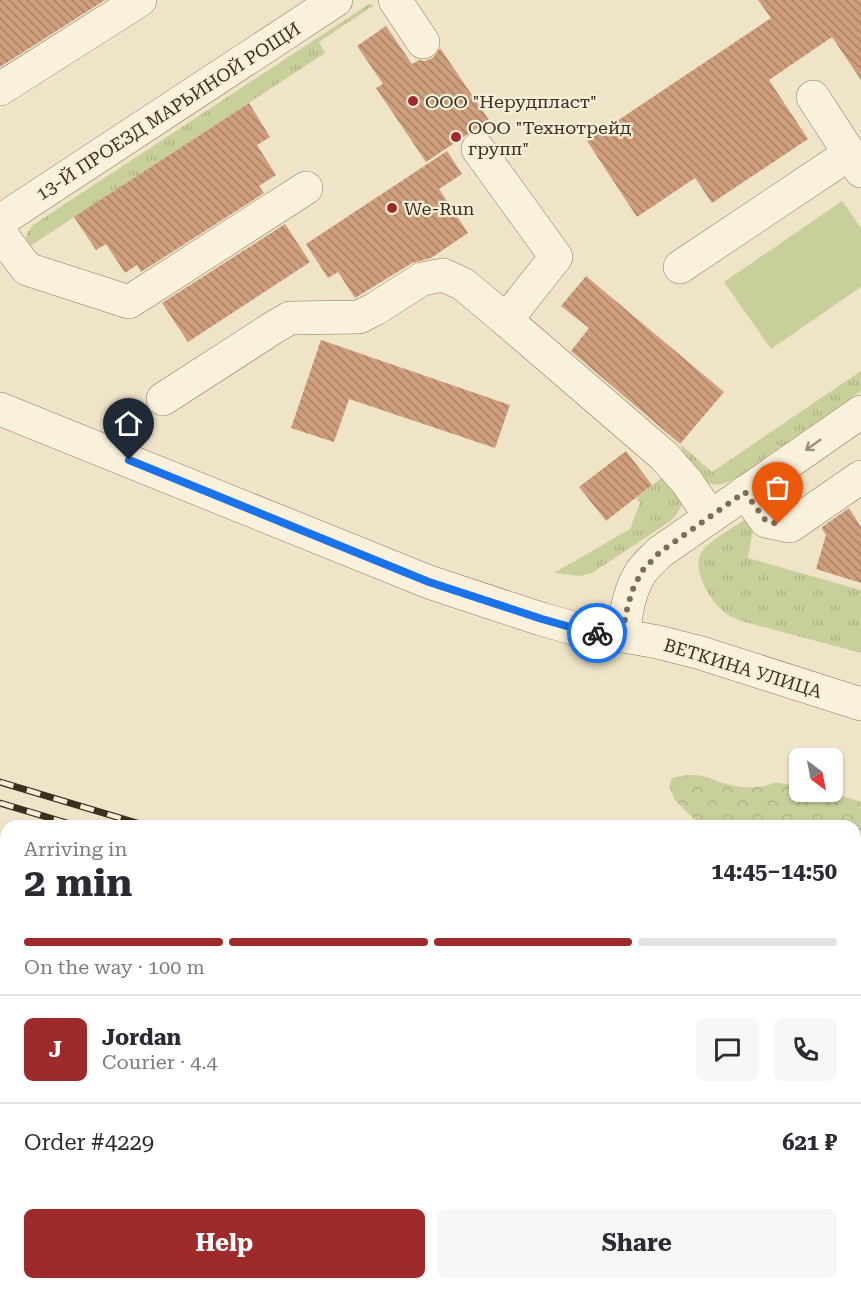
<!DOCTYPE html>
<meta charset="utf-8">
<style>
:root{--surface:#fff;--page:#f7f7f7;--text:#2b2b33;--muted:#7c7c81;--line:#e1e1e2;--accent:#9e2a2b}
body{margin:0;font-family:"Roboto Serif",serif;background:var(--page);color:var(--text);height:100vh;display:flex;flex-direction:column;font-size:22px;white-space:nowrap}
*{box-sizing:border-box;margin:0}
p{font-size:20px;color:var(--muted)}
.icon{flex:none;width:33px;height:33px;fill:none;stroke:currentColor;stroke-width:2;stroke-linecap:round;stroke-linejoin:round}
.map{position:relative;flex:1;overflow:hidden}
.side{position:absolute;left:0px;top:820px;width:861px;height:470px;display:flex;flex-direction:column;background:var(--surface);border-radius:18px 18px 0 0;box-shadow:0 2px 4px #0004}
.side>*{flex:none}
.needle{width:39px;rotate:148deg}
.controls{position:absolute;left:789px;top:748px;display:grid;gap:12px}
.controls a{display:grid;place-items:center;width:54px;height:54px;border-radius:9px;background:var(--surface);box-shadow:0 2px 4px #0004;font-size:30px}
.pin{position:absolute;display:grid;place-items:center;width:51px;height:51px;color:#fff;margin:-62px -26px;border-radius:50% 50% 50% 0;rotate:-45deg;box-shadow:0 0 6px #0007}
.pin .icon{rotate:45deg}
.courier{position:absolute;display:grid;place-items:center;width:60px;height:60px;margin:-30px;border:4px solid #1a73e8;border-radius:50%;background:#fff;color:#222;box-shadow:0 2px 8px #0007}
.headline em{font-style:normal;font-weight:700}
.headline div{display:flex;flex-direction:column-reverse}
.headline{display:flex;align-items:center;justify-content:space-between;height:102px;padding:0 24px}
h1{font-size:39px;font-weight:700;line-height:45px}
.bar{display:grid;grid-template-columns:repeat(4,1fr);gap:9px 6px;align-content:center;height:72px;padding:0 24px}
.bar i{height:8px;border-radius:4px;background:var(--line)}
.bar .selected{background:var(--accent)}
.bar p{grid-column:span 4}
.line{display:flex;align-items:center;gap:15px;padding:0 24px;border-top:2px solid var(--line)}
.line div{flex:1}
.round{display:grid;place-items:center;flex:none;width:63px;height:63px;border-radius:9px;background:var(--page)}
.cta{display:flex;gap:12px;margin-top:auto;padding:12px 24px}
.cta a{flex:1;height:69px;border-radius:9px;background:var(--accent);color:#fff;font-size:24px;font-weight:700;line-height:69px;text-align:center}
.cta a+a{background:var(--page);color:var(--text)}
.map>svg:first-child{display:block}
.grass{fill:url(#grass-tufts)}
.forest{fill:url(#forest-crowns)}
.garden{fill:#c9cf9b}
.building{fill:url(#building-back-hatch)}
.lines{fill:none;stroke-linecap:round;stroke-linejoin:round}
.minor-casing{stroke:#8d765c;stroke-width:34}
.path{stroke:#8d765c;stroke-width:4;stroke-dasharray:4.5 3;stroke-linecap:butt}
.minor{stroke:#faf1dc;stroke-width:33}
.rail-casing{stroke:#3d2e20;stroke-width:7}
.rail{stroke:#f7eed8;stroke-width:4.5;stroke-dasharray:14;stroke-linecap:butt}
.oneway{stroke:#9c907e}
.done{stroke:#7c6e5b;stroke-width:6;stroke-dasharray:0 10.8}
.route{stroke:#1a73e8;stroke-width:8}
.poi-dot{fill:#9e2a2b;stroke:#f7eed8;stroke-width:2}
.labels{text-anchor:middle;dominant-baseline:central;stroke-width:4.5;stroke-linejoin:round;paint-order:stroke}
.poi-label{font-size:18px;fill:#3d2e20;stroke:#f7eed8;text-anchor:start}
.street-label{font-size:18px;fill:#3d2e20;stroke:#f7eed8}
</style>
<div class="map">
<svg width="861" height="1289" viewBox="0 0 861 1289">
<defs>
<pattern id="grass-tufts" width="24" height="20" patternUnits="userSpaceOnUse" patternTransform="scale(1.5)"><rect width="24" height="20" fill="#c9cf9b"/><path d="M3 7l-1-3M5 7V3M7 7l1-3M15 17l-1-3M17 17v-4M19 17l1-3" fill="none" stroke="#aeb285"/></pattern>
<pattern id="forest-crowns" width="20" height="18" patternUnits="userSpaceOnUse" patternTransform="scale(1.5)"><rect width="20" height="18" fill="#c9cf9b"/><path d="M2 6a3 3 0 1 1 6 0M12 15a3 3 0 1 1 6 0" fill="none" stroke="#aeb285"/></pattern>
<pattern id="building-back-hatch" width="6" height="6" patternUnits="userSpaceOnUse" patternTransform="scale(1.5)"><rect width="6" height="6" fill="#cf9f7d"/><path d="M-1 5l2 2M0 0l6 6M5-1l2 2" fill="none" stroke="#a98266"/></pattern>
</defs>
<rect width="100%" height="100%" fill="#f0e4c8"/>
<g class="grass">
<polygon points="369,4 374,5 319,42 325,53 30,246 26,238 28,231 33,225"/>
<path d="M861,371V391L736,478C732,480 727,483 722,484C699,489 686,461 680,444L712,472Z"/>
<polygon points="669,472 682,504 677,514 669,522 592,573 580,576 554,573 630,529 640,503 636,498"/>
<path d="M746,519L753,529L748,558L861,590V653L741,621C737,619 732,617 728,615C712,604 688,568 703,550C712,539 734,527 746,519Z"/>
</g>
<g class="forest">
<path d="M687,775C693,775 699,775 706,777C711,778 715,780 719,782C737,787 759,791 776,782L799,787L800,792H830L861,802V892L855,889V826H701L675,800L669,786L672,778Z"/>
<polygon points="0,1271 6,1272 6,1284 36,1284 44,1289 0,1289"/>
</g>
<polygon class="garden" points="842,201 861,228 861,287 771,349 724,282"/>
<g class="building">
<polygon points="0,0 105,0 0,67"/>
<polygon points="758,0 861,0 861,80 832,37 769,80 808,139 712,203 695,178 637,217 587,141 771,18"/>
<polygon points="386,26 412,64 419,60 425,61 433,58 440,48 489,120 426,162 376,88 383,84 357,46"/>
<polygon points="249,103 270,137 257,145 276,175 259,186 264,193 141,272 137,265 125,273 106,244 96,250 74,217"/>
<polygon points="447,151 462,174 439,189 468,233 431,258 412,263 355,298 338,272 328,278 306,244"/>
<polygon points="285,224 310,262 188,342 162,303"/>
<polygon points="586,276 724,392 680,444 571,351 589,328 561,306"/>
<polygon points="321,340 510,405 495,448 349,399 334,442 291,428"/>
<polygon points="626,451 652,485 606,521 579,487"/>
<polygon points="849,508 861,527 861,583 816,569 826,535 822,529 822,527"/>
</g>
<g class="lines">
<defs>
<g id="minor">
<polyline points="395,0 423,42"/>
<polyline points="0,89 140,0"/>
<polyline points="813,97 861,171"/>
<polyline points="478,149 556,257 506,320 664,456 687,482 710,516"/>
<polyline points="0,221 336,0"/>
<polyline points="0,233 27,269 129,302 306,188"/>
<polyline points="680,267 849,154"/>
<polyline points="163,399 276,326 290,318 359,317 375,309 422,279 443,275 463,284 506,320"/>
<polyline points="0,409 429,582 541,619 591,633 624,636 658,642 701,653 861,704"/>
<polyline points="745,492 766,521 790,526 861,477"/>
<path d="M624,636C625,614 629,591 641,572C646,565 654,558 660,552L861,412"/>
<polyline points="0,1041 6,1043"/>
<polyline points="0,1186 6,1188"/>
<polyline points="855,1195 861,1196"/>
<polyline points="495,1284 518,1289"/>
</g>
</defs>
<use href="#minor" class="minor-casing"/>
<polyline class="path" points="221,1289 223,1284"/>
<use href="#minor" class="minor"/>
<defs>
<g id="rail">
<polyline points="0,782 147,826"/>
<polyline points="0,803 77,826"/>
<polyline points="0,848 6,850"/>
<polyline points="855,1042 861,1044"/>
<polyline points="855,1064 861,1066"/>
<polyline points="855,1102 861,1103"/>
<polyline points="0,1221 6,1223"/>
<polyline points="0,1243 6,1244"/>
<polyline points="190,1284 213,1289"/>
<polyline points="290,1284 313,1289"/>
</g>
</defs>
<use href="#rail" class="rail-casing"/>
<use href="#rail" class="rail"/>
</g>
<defs><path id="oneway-shaft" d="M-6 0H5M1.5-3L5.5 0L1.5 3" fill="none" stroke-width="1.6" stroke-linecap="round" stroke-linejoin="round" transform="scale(1.5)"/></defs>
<use class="oneway" href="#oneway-shaft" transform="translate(813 445) rotate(145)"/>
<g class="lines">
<polyline class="done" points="597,633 624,636 625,617 632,591 642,571 660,552 745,492 766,521 778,524"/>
<polyline class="route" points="129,460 429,582 542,619 591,633 597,633"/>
</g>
<g class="poi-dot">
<circle cx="413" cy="101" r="6"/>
<circle cx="456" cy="137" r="6"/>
<circle cx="392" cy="208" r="6"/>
</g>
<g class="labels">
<g class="poi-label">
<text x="425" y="101">ООО "Нерудпласт"</text>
<text x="468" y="127">ООО "Технотрейд<tspan x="468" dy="21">групп"</tspan></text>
<text x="404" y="208">We-Run</text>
</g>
<g class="street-label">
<text transform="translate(168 111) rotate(-33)">13-Й ПРОЕЗД МАРЬИНОЙ РОЩИ</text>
<text transform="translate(743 668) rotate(17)">ВЕТКИНА УЛИЦА</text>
</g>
</g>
</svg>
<div class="controls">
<a><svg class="needle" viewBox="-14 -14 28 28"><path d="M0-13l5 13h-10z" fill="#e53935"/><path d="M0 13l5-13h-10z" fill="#7c7c81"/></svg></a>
</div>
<div class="pin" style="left:778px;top:524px;background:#ea580c"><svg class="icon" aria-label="bag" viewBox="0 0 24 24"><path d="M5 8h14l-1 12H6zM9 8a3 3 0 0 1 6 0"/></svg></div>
<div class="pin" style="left:129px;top:460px;background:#1f2937"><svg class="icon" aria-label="home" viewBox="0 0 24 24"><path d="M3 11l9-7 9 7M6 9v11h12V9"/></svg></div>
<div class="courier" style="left:597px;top:633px"><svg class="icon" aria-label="bike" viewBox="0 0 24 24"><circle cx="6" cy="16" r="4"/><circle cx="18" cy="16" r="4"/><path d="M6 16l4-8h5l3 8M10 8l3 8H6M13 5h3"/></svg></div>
<section class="side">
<div class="headline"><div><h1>2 min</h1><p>Arriving in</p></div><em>14:45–14:50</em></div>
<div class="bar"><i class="selected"></i><i class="selected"></i><i class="selected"></i><i></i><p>On the way · 100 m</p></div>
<div class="line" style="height:108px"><b class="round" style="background:var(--accent);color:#fff">J</b><div><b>Jordan</b><p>Courier · 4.4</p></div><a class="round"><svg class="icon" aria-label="chat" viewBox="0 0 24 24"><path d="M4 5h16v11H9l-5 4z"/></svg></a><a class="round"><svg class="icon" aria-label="phone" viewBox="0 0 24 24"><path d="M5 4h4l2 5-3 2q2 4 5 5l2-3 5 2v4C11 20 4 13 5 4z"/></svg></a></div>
<div class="line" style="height:78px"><div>Order #4229</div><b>621 ₽</b></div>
<div class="cta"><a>Help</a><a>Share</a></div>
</section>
</div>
